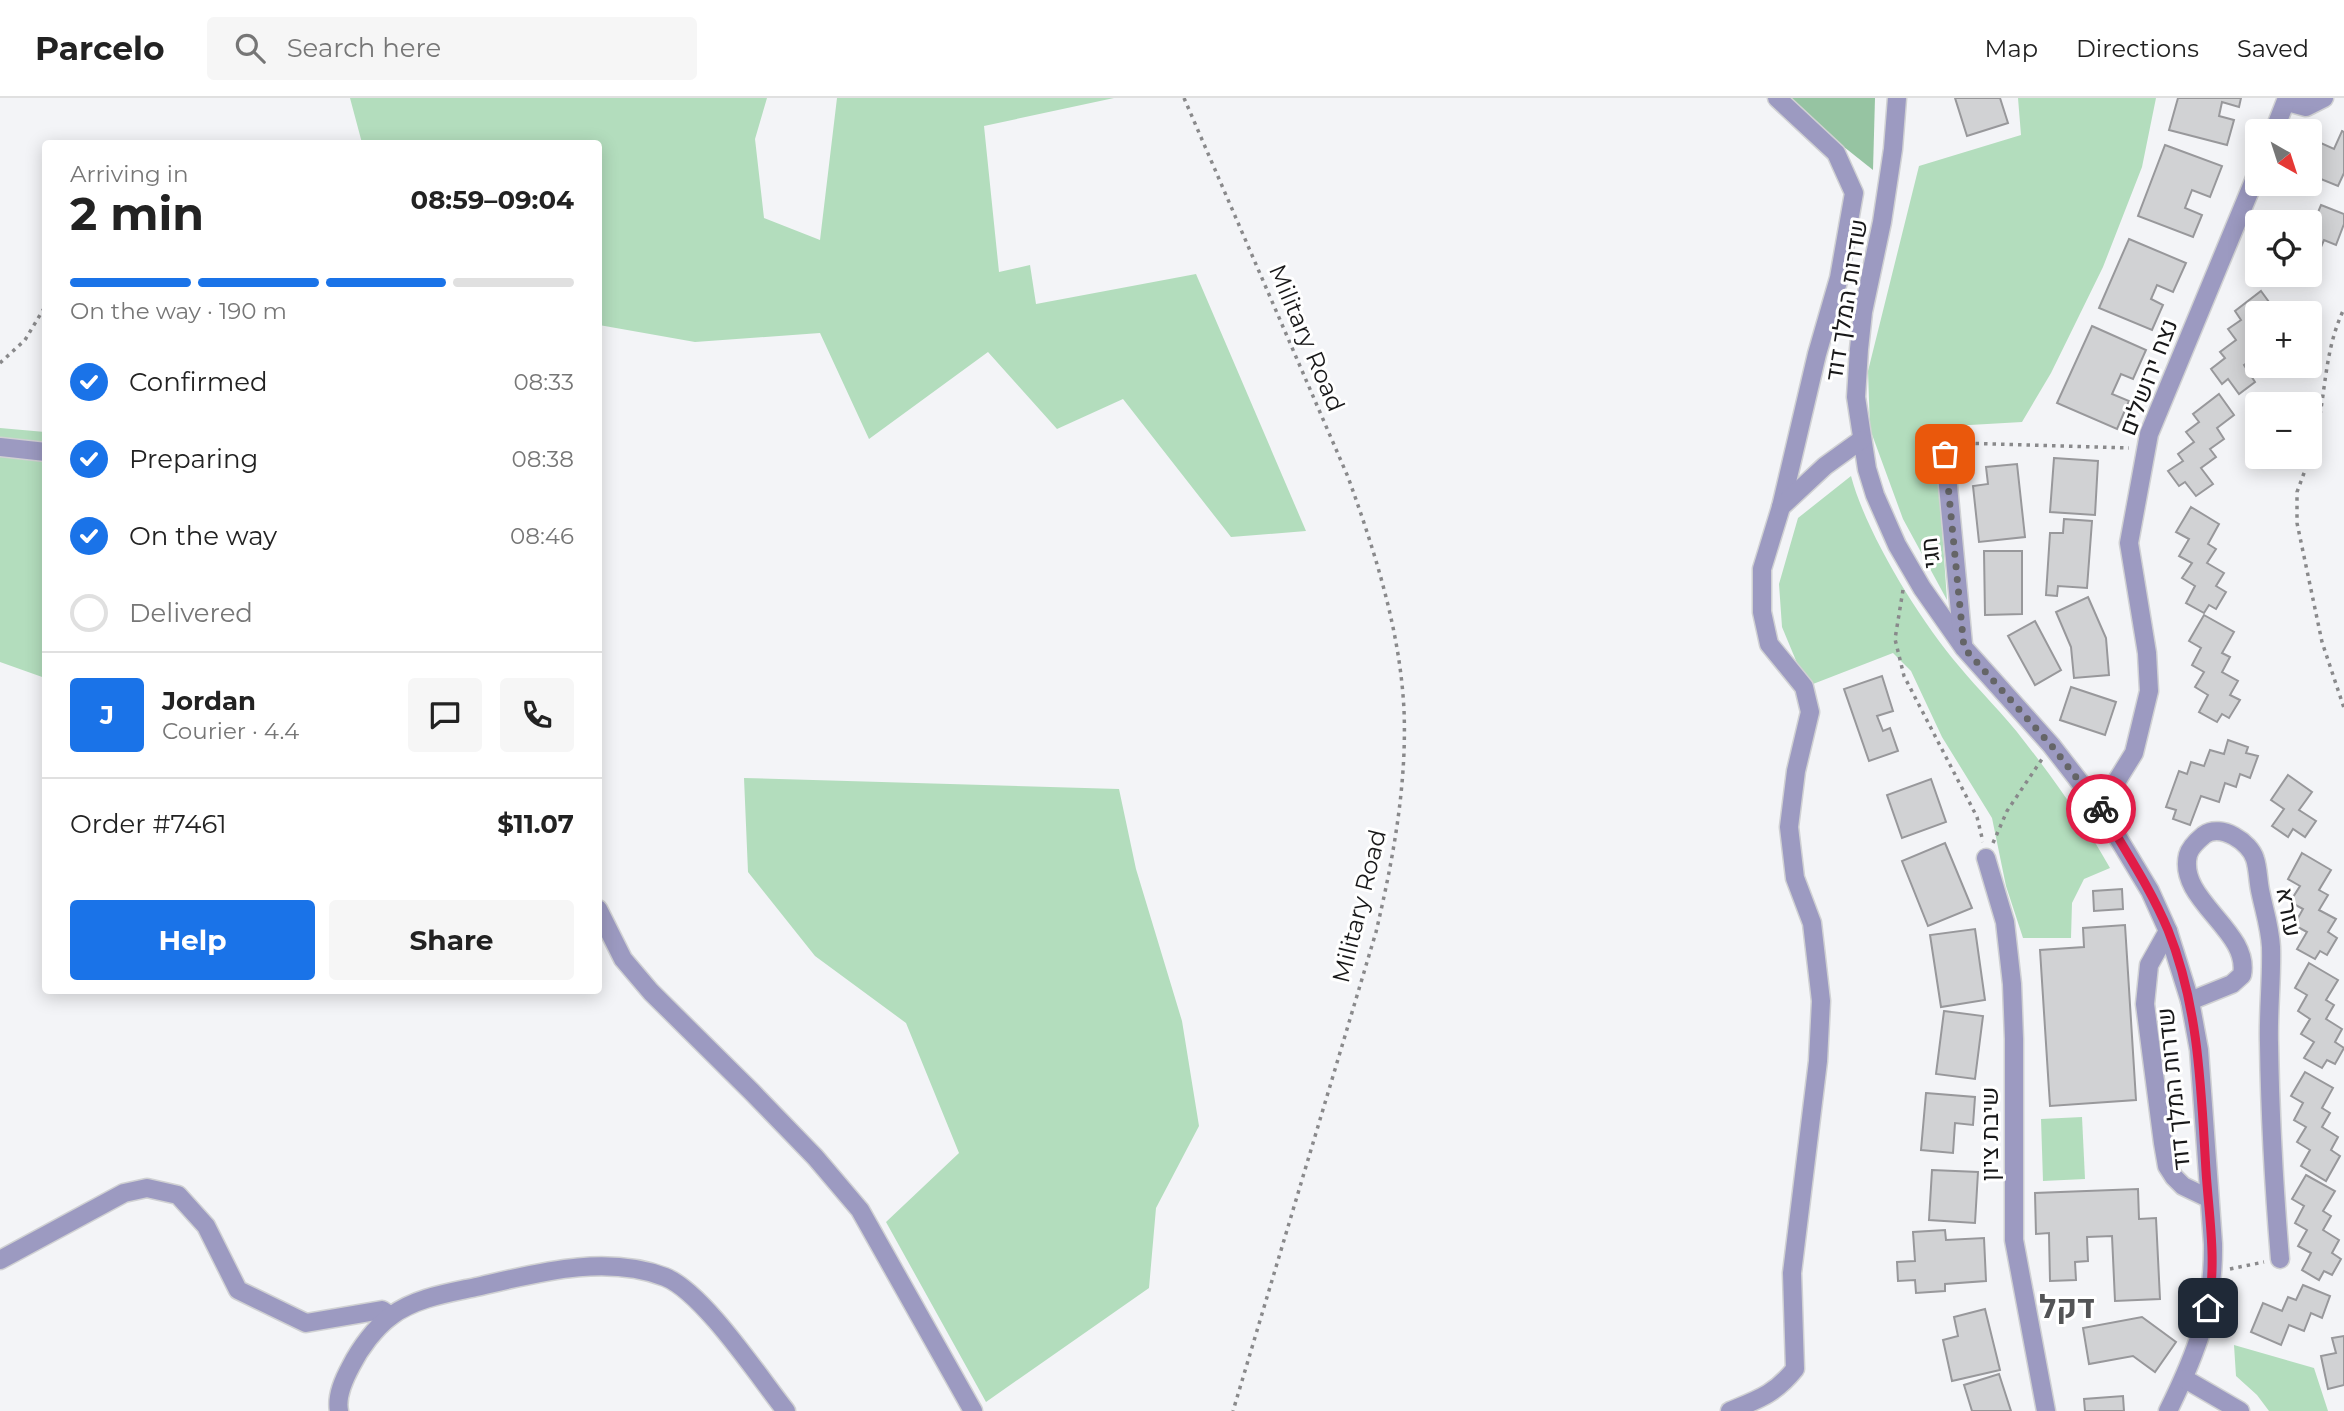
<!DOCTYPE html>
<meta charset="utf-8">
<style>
:root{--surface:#fff;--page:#f6f6f6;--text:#222;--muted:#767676;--line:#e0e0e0;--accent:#1a73e8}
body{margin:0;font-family:Montserrat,Heebo,sans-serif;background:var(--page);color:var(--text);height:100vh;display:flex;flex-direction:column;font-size:26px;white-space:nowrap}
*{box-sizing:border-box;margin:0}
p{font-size:23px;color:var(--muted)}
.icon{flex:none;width:38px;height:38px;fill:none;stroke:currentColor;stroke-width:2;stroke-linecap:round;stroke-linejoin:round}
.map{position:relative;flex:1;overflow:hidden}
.sheet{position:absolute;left:42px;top:42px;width:560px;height:854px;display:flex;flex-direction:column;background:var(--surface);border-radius:7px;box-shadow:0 4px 18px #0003}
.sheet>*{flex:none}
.needle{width:46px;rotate:141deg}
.tools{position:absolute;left:2245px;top:21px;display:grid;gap:14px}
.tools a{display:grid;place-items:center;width:77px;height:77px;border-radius:7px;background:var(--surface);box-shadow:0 4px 18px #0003;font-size:35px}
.pin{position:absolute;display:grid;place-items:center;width:60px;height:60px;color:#fff;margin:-30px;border-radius:14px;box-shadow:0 4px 10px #0006}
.courier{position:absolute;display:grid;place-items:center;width:70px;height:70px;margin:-35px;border:5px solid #e11d48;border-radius:50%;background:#fff;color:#222;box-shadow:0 2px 9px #0007}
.summary em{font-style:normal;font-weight:700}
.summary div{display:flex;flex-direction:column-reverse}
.summary{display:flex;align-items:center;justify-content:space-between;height:119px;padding:0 28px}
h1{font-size:46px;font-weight:700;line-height:52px}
.bar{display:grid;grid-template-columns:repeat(4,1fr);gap:10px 7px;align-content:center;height:84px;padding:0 28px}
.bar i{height:9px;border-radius:5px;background:var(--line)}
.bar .on{background:var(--accent)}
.bar p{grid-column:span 4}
.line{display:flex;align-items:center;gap:18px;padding:0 28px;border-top:2px solid var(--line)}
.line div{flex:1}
.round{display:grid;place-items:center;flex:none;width:74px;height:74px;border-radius:7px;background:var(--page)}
ol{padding:0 28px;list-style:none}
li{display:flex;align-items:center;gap:21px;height:77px}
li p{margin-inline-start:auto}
li .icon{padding:7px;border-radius:50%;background:var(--accent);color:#fff;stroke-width:4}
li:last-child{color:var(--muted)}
li i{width:38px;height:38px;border:4px solid var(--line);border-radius:50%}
.button{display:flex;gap:14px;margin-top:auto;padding:14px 28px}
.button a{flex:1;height:80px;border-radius:7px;background:var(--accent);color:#fff;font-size:28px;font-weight:700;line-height:80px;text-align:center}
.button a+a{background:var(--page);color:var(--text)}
header{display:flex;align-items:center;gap:42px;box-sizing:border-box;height:98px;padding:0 35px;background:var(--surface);border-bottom:2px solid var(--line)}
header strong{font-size:33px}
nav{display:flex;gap:38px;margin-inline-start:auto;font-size:24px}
.search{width:490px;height:63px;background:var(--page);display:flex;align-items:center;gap:18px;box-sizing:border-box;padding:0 24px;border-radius:7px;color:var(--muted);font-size:26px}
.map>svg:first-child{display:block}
.green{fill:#b3ddbd}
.forest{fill:#96c4a2}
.building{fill:#d1d2d4;stroke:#98989b;stroke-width:2}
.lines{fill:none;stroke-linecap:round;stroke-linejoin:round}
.minor-casing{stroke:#d0d1d3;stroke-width:21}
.path{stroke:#89898b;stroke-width:3.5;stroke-dasharray:3.5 5;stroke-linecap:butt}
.minor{stroke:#9c9ac1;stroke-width:18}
.done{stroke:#656567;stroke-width:7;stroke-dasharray:0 12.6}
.route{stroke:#e11d48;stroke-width:9}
.labels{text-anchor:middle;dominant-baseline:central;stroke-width:6;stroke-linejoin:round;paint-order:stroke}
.street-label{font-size:24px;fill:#181819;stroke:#fff}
.district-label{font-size:32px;font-weight:bold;fill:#535456;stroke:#fff}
</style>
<header>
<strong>Parcelo</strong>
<div class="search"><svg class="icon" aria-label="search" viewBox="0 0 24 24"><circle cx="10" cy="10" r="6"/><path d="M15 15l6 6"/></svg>Search here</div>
<nav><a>Map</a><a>Directions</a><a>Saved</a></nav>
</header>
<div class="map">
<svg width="2344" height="1313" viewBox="0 0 2344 1313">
<rect width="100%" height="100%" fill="#f3f4f7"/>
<g class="green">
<polygon points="350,0 767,0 755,41 764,120 820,142 837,0 1114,0 984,28 999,174 1030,167 1036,206 1196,176 1306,433 1231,439 1123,301 1057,331 988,254 869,341 820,235 695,244 599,227 598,46 362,45"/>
<polygon points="2018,0 2156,0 2142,69 2103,169 2051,275 2022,324 1935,329 1947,502 1903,421 1870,331 1868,273 1919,68 2021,37"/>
<polygon points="0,330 45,334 45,580 0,564"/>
<path d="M1851,378C1866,435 1919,521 1958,567C1979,593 2004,616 2024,643C2056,684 2085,725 2110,770L2084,781L2072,805L2071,840H2023L2006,788L1992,720L1942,639L1911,573L1893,555L1813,586L1797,565L1782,529L1779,486L1798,420Z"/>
<polygon points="744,680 1119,691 1136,771 1182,923 1199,1028 1156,1110 1149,1190 986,1304 886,1124 959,1055 906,925 815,858 748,774"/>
<polygon points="2082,1019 2085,1081 2043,1083 2041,1021"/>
<polygon points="2234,1247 2314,1270 2328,1313 2269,1313 2257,1297 2236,1278"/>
</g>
<polygon class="forest" points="1788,0 1875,0 1873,72 1795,10"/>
<g class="building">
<polygon points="1955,0 2000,0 2008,25 1967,38"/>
<polygon points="2178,0 2241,0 2239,9 2222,4 2219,18 2234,22 2227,47 2169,32"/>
<polygon points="2342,33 2344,34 2344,75 2338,88 2321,81 2314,96 2290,86 2310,86 2310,60 2314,62 2321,45 2334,51"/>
<polygon points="2165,47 2222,68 2210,99 2192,92 2185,110 2202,117 2193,139 2138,118"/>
<polygon points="2321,107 2344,116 2344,126 2336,147 2324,142 2315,163 2310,161 2310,124 2300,124 2302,119 2314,124"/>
<polygon points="2129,141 2186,165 2173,194 2157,187 2151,201 2163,207 2152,232 2099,210"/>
<polygon points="2258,156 2258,175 2251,172"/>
<polygon points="2261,177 2277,177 2275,182"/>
<polygon points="2261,193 2277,215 2258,215 2258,246 2253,249 2258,257 2244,267 2255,284 2239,296 2228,281 2222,286 2211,271 2225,260 2220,254 2236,242 2228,231 2241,222 2235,213"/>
<polygon points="2092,228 2146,252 2133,281 2121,276 2112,296 2129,303 2117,331 2057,305"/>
<polygon points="2219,296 2234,317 2217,330 2224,341 2210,351 2216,359 2201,370 2213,386 2196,398 2185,384 2179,388 2168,373 2183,363 2178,356 2194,344 2186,334 2199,324 2193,316"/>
<polygon points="2054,360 2098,363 2095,417 2050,414"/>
<polygon points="2017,366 2025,439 1979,444 1973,388 1988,386 1986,369"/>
<polygon points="2191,409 2219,426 2208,446 2216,451 2207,465 2224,475 2216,488 2226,494 2216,511 2209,507 2204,515 2186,505 2195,488 2182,480 2192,465 2179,458 2189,441 2176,434"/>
<polygon points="2064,421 2092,423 2087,490 2058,488 2057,498 2046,497 2050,435 2063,435"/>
<polygon points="1984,453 2022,453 2022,516 1985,517"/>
<polygon points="2088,499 2106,540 2109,577 2074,580 2071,549 2056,514"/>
<polygon points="2204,517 2234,534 2222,555 2230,559 2222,574 2238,583 2230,597 2240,602 2229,620 2222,616 2217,624 2199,614 2208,597 2195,589 2204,574 2192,567 2201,550 2189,543"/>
<polygon points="2035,523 2061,572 2035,587 2008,538"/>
<polygon points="1882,578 1893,613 1877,618 1883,633 1890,630 1898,653 1869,663 1844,591"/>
<polygon points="2071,589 2116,604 2105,637 2060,622"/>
<polygon points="2228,642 2248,649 2246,655 2258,658 2250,680 2240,676 2236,689 2225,685 2219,704 2201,698 2190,727 2173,721 2176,712 2166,709 2179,673 2187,676 2191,664 2204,668 2210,652 2224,656"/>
<polygon points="2288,677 2312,694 2299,712 2316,723 2305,739 2293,731 2288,739 2272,728 2284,711 2271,702"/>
<polygon points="1931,681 1946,724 1902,740 1887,697"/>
<polygon points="1945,745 1972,810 1928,828 1902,763"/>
<polygon points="2302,755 2331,772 2319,792 2328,797 2319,812 2336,821 2328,834 2337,840 2327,857 2320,853 2315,861 2297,851 2307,834 2294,827 2303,811 2290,804 2300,788 2288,781"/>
<polygon points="2122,791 2123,811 2094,813 2093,793"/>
<polygon points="2125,827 2136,1002 2050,1008 2040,852 2084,849 2083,830"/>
<polygon points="1975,831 1985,902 1941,909 1930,837"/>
<polygon points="2309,865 2338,882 2326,902 2334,907 2326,921 2342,931 2335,944 2344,950 2335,966 2327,962 2322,970 2304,960 2314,944 2301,936 2310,921 2298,913 2307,897 2295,890"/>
<polygon points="1944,913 1983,918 1975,981 1936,976"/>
<polygon points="2305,974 2333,990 2322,1010 2330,1015 2322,1029 2338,1039 2331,1052 2340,1058 2326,1083 2301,1068 2310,1052 2297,1044 2306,1029 2294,1022 2303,1005 2291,998"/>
<polygon points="1926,995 1975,999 1973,1027 1955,1025 1953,1055 1921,1052"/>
<polygon points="1932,1072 1978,1074 1975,1125 1929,1122"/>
<polygon points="2306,1077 2335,1093 2323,1113 2331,1118 2323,1132 2339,1142 2332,1155 2341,1161 2332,1177 2324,1173 2319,1182 2302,1172 2311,1155 2298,1148 2307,1132 2295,1125 2304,1108 2292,1101"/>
<polygon points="2138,1091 2139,1121 2156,1120 2160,1201 2115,1203 2112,1138 2087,1139 2088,1163 2075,1164 2076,1182 2050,1183 2049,1135 2036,1136 2035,1095"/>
<polygon points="1945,1132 1946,1142 1984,1140 1986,1183 1945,1186 1945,1193 1916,1195 1915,1182 1898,1183 1897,1164 1915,1163 1913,1134"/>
<polygon points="2303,1187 2330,1198 2322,1220 2311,1215 2304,1233 2289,1227 2281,1247 2251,1234 2263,1205 2282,1213 2288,1199 2296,1202"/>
<polygon points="1985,1211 2000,1272 1952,1283 1943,1242 1958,1238 1954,1219"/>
<polygon points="2142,1219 2176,1244 2155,1274 2133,1258 2089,1266 2083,1230"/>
<polygon points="2344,1238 2344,1287 2328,1291 2321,1258 2336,1255 2332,1240"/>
<polygon points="1999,1276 2011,1313 1972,1313 1964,1287"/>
<polygon points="2123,1298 2124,1313 2085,1313 2084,1301"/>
</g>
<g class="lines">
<defs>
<g id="minor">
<polyline points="1777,0 1836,55 1854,95 1839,180 1817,256 1781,409"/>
<path d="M1897,0L1893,51L1882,124L1863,214L1859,251L1856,299L1867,371L1875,397L1897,447L1922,490L1964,550L2051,647L2100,710L2150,793L2168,833L2190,903L2199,952L2213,1146C2214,1211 2196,1256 2168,1313"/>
<polyline points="2287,4 2306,9 2324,0"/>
<polyline points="2274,33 2287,0"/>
<polyline points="0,349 46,354"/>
<polyline points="1945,356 1963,546"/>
<polyline points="2100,710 2134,655 2149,593 2147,555 2129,445 2149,336 2258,73"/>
<polyline points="1986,760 2005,824 2012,886 2014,941 2014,1142 2046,1313"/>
<polyline points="598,811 623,861 651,894 752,994 815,1059 860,1112 973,1313"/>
<polyline points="2168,833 2149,867 2145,906 2163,1045 2167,1068 2174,1079 2183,1088 2208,1100"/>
<path d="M2190,903L2232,886L2242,877C2251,833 2177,802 2188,757C2190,749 2198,742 2204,737C2221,725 2250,744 2255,761C2258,770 2258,782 2260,792C2264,812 2270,829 2271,849C2272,881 2268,913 2269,945C2270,1017 2274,1089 2280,1161"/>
<polyline points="0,1162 124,1095 147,1090 178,1097 206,1128 238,1192 306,1225 382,1212 391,1218"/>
<polyline points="2185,1281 2240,1313"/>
<path d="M339,1313C336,1298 344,1281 351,1268C360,1250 375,1230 391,1218C415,1200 448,1195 476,1189C537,1175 605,1156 665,1179C703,1194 759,1279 786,1313"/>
<path d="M1730,1313C1759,1301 1775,1296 1795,1271L1792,1175L1818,963L1821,903L1812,825L1795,780L1789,729L1796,673L1810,614L1804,589L1769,546L1762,514V471L1781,409L1825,368L1861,342"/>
</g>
</defs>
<use href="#minor" class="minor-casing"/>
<g class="path">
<path d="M1184,0L1348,379C1375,454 1400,532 1404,612C1407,687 1393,762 1376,834L1233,1313"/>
<polyline points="0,265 25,242 46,207"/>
<polyline points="1959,347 1963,345 2129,350"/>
<path d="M2310,358C2327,310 2321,258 2344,211"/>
<polyline points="2310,359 2297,394 2297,425 2322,544 2344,610"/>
<polyline points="1903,492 1895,541 1904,578 1977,719 1983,744"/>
<polyline points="1993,745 2007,713 2042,661"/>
<polyline points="2230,1171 2264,1164"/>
</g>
<use href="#minor" class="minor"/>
</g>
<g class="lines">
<polyline class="done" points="1945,356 1964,550 2051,647 2101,711"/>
<path class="route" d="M2101,711C2124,751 2150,789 2168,832C2199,909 2201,991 2206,1073C2209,1119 2217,1164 2208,1210"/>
</g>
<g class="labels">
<g class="street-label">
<text transform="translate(1846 202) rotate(-81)">שדרות המלך דוד</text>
<text transform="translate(1307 240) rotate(67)">Military Road</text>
<text transform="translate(2148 279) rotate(-69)">נצח ירושלים</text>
<text transform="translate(1930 455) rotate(-96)">חגי</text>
<text transform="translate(1359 808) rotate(-76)">Military Road</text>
<text transform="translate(2289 814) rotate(80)">עזרא</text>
<text transform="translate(2173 991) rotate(-96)">שדרות המלך דוד</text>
<text transform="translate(1989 1036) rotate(-90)">שיבת ציון</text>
</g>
<g class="district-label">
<text x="2067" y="1208">דקל</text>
</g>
</g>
</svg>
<div class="tools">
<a><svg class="needle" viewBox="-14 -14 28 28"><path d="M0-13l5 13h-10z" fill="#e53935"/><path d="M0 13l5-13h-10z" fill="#767676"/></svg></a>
<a><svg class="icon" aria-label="locate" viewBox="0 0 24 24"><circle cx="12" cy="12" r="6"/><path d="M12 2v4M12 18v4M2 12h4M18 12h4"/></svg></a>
<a>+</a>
<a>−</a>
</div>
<div class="pin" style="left:1945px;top:356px;background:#ea580c"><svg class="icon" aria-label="bag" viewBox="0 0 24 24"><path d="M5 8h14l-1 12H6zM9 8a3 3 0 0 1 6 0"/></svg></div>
<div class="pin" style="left:2208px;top:1210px;background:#1f2937"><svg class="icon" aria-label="home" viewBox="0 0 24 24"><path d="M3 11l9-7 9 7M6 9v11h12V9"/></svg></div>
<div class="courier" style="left:2101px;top:711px"><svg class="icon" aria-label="bike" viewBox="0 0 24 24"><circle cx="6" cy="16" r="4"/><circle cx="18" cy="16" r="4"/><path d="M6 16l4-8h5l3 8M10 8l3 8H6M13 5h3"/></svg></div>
<section class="sheet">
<div class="summary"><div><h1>2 min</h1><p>Arriving in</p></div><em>08:59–09:04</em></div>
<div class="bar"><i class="on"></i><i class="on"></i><i class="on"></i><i></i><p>On the way · 190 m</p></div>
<ol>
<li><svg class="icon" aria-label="check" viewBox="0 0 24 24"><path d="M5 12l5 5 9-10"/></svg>Confirmed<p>08:33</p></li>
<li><svg class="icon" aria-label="check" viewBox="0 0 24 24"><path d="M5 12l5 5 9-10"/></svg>Preparing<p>08:38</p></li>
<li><svg class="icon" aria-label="check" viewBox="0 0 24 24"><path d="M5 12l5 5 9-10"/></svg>On the way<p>08:46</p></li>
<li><i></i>Delivered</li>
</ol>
<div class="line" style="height:126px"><b class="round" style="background:var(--accent);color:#fff">J</b><div><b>Jordan</b><p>Courier · 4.4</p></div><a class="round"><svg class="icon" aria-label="chat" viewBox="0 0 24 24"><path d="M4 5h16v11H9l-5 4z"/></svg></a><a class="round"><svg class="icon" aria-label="phone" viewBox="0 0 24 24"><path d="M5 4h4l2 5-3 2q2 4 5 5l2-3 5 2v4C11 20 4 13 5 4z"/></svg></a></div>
<div class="line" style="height:91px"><div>Order #7461</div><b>$11.07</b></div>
<div class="button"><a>Help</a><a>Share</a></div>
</section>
</div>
